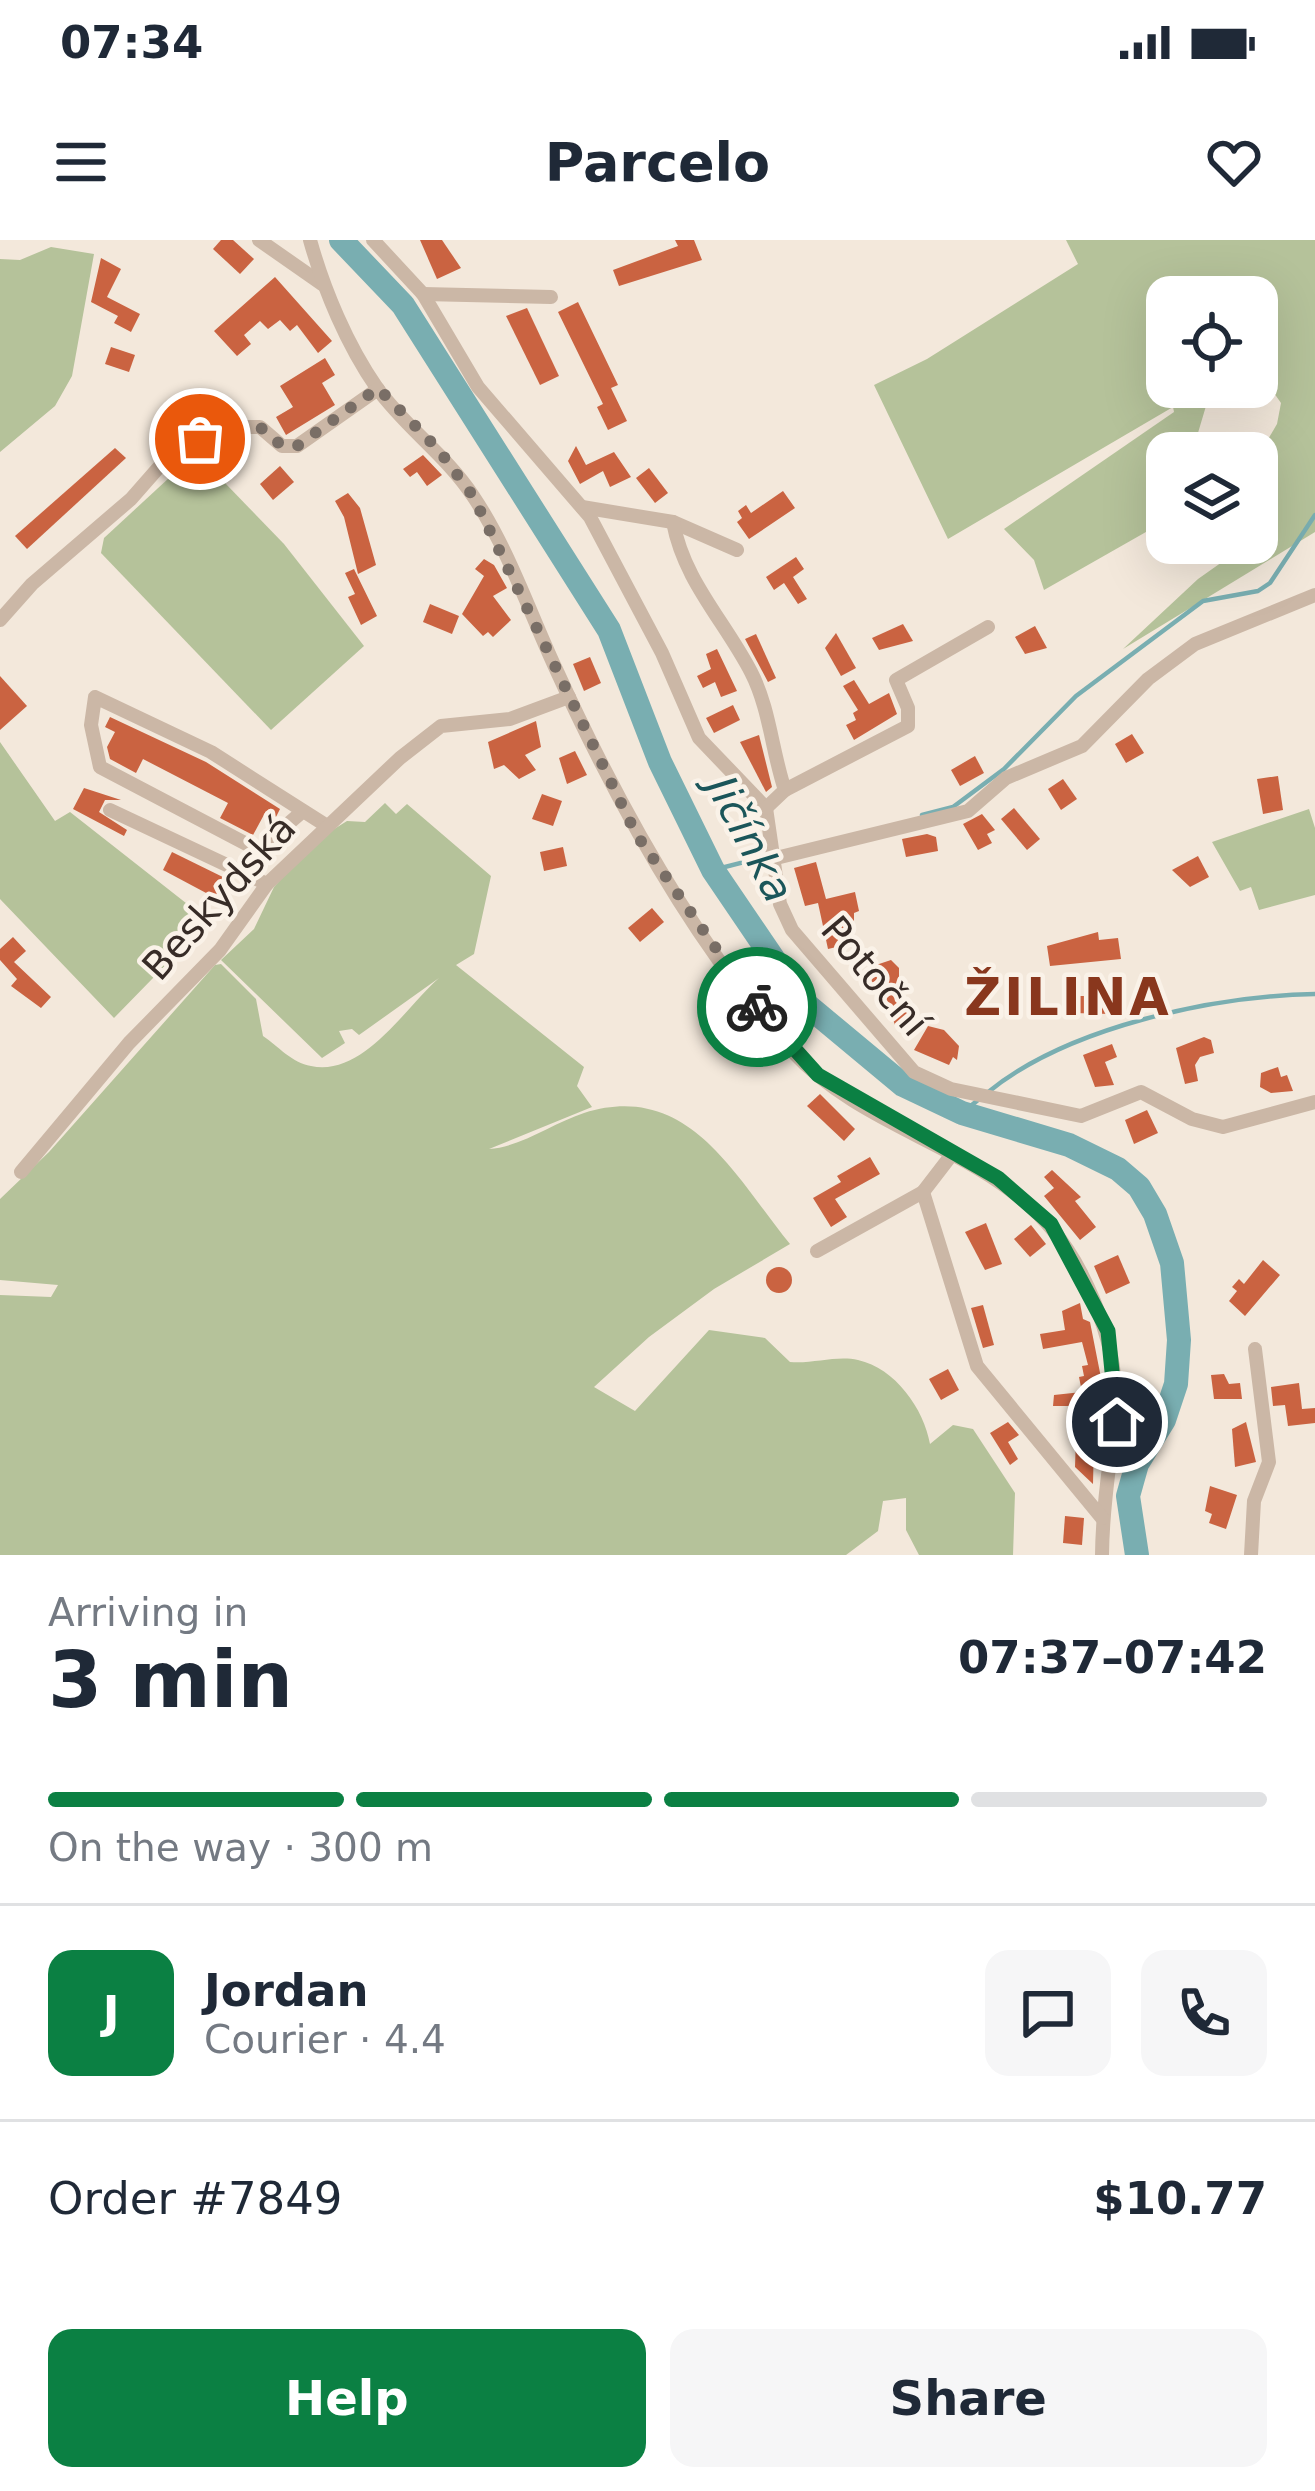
<!DOCTYPE html>
<meta charset="utf-8">
<style>
:root{--surface:#fff;--page:#f6f6f7;--text:#1f2937;--muted:#747a83;--line:#e0e1e3;--accent:#0b8043}
body{margin:0;font-family:"DejaVu Sans",sans-serif;background:var(--page);color:var(--text);height:100vh;display:flex;flex-direction:column;font-size:45px;white-space:nowrap}
*{box-sizing:border-box;margin:0}
p{font-size:39px;color:var(--muted)}
.icon{flex:none;width:66px;height:66px;fill:none;stroke:currentColor;stroke-width:2;stroke-linecap:round;stroke-linejoin:round}
.map{position:relative;height:1315px;overflow:hidden}
.side{display:flex;flex-direction:column;background:var(--surface);flex:1}
.side>*{flex:none}
.buttons{position:absolute;left:1146px;top:36px;display:grid;gap:24px}
.buttons a{display:grid;place-items:center;width:132px;height:132px;border-radius:24px;background:var(--surface);box-shadow:0 12px 48px #0002;font-size:60px}
.pin{position:absolute;display:grid;place-items:center;width:102px;height:102px;color:#fff;margin:-51px;border:6px solid #fff;border-radius:50%;box-shadow:0 3px 12px #0007}
.courier{position:absolute;display:grid;place-items:center;width:120px;height:120px;margin:-60px;border:9px solid #0b8043;border-radius:50%;background:#fff;color:#222;box-shadow:0 3px 15px #0007}
.headline em{font-style:normal;font-weight:700}
.headline div{display:flex;flex-direction:column-reverse}
.headline{display:flex;align-items:center;justify-content:space-between;height:204px;padding:0 48px}
h1{font-size:78px;font-weight:700;line-height:90px}
.bar{display:grid;grid-template-columns:repeat(4,1fr);gap:18px 12px;align-content:center;height:144px;padding:0 48px}
.bar i{height:15px;border-radius:9px;background:var(--line)}
.bar .on{background:var(--accent)}
.bar p{grid-column:span 4}
.line{display:flex;align-items:center;gap:30px;padding:0 48px;border-top:3px solid var(--line)}
.line div{flex:1}
.round{display:grid;place-items:center;flex:none;width:126px;height:126px;border-radius:24px;background:var(--page)}
.action{display:flex;gap:24px;margin-top:auto;padding:24px 48px}
.action a{flex:1;height:138px;border-radius:24px;background:var(--accent);color:#fff;font-size:48px;font-weight:700;line-height:138px;text-align:center}
.action a+a{background:var(--page);color:var(--text)}
.status{display:flex;justify-content:space-between;align-items:center;height:84px;padding:0 60px;background:var(--surface);direction:ltr}
.status svg{height:33px;fill:currentColor}
header{display:flex;justify-content:space-between;align-items:center;height:156px;padding:0 48px;background:var(--surface);font-size:54px;font-weight:700}
.map>svg:first-child{display:block}
.green{fill:#b5c29a;fill-rule:evenodd}
.lines{fill:none;stroke-linecap:round;stroke-linejoin:round}
.stream{stroke:#79aeb1;stroke-width:4.5}
.river{stroke:#79aeb1;stroke-width:24}
.building{fill:#ca6341}
.minor{stroke:#cbb7a6;stroke-width:14}
.done{stroke:#796e66;stroke-width:12;stroke-dasharray:0 21.6}
.route{stroke:#0b8043;stroke-width:15}
.labels{text-anchor:middle;dominant-baseline:central;stroke-width:9;stroke-linejoin:round;paint-order:stroke}
.street-label{font-size:39px;fill:#372c27;stroke:#faf2e8}
.water-label{font-size:42px;font-style:italic;fill:#1b565a;stroke:#faf2e8}
.district-label{font-size:51px;font-weight:bold;letter-spacing:3px;fill:#89371d;stroke:#faf2e8}
</style>
<div class="status"><b>07:34</b><svg viewBox="0 0 49 12"><path d="M0 12V9h3v3zM5 12V6h3v6zM10 12V3h3v9zM15 12V0h3v12zM26 1h20v11H26zM47 4h2v5h-2z"/></svg></div>
<header><svg class="icon" aria-label="menu" viewBox="0 0 24 24"><path d="M4 6h16M4 12h16M4 18h16"/></svg>Parcelo<svg class="icon" aria-label="heart" viewBox="0 0 24 24"><path d="M12 20l-8-8c-3-5 5-10 8-4 3-6 11-1 8 4z"/></svg></header>
<div class="map">
<svg width="1315" height="1315" viewBox="0 0 1315 1315">
<rect width="100%" height="100%" fill="#f3e8db"/>
<g class="green">
<path d="M1066,0H1315V292L1123,409L1198,339L1249,303H1257V218L1277,184L1281,163L1274,153L1223,157L1206,166L1192,213H1167V267L1153,288L1044,350L1034,320L1004,289L1174,172L1173,167L948,299L874,145L927,119L1078,24ZM1257,57V147H1167V57Z"/>
<polygon points="51,7 94,14 72,136 55,166 0,212 0,19 20,20"/>
<polygon points="196,213 284,304 364,406 271,490 101,313 104,298"/>
<polygon points="0,502 55,581 70,572 191,667 192,698 114,778 0,659"/>
<path d="M385,563L396,574L407,564L491,636L474,714L456,725L584,827L577,846L592,867L489,909C521,907 553,883 584,873C689,840 735,937 790,1004L714,1049L649,1097L594,1147L635,1171L709,1090L765,1098L790,1122C813,1124 837,1115 858,1120C895,1128 924,1169 930,1204L953,1185L973,1189L1015,1253L1013,1315H919L906,1290V1258L883,1261L878,1291L846,1315H0V1055L51,1057L58,1045L0,1040V959L49,912L215,725L221,724L256,759L263,796C278,806 292,823 311,826C363,837 405,768 439,738L359,795L352,789L339,791L345,803L322,818L221,720L254,689L274,647L315,601L347,581L365,582Z"/>
<polygon points="1309,569 1315,588 1315,655 1259,670 1251,647 1240,651 1212,602"/>
</g>
<g class="lines">
<g class="stream">
<polyline points="922,575 953,567 1004,529 1076,456 1203,361 1258,351 1270,343 1315,275"/>
<polyline points="713,630 772,615"/>
<path d="M987,853C1067,787 1213,756 1315,754"/>
<polyline points="962,873 978,860"/>
</g>
<polyline class="river" points="341,0 403,65 609,390 660,522 713,630 802,761 903,845 962,873 1069,905 1118,929 1139,947 1155,974 1172,1023 1179,1100 1176,1144 1164,1180 1137,1224 1128,1256 1137,1315"/>
</g>
<g class="building">
<polygon points="221,0 233,0 254,19 240,34 213,9"/>
<polygon points="420,0 442,0 461,28 437,39"/>
<polygon points="675,0 694,0 702,20 619,46 613,30 678,6"/>
<polygon points="101,18 121,29 107,57 140,74 131,92 114,83 118,76 91,62"/>
<polygon points="275,37 332,101 318,113 297,85 290,91 280,80 268,89 260,81 244,95 251,104 237,116 214,91"/>
<polygon points="578,62 618,145 611,148 627,181 608,190 597,167 603,164 558,72"/>
<polygon points="527,68 559,136 540,145 506,76"/>
<polygon points="111,107 135,115 129,132 105,124"/>
<polygon points="325,118 335,135 322,143 335,165 286,195 276,177 293,167 280,146"/>
<polygon points="576,206 586,225 614,212 631,237 610,247 603,231 580,244 568,221"/>
<polygon points="115,208 126,218 27,309 15,296"/>
<polygon points="423,215 442,235 427,246 417,232 410,237 403,229"/>
<polygon points="280,226 294,242 273,260 260,244"/>
<polygon points="649,228 668,253 655,263 636,238"/>
<polygon points="783,251 795,268 749,299 737,282 742,278 738,271 746,265 751,273"/>
<polygon points="348,253 360,268 376,325 358,334 344,277 335,261"/>
<polygon points="796,317 804,329 793,337 807,359 798,364 784,343 774,350 766,337"/>
<polygon points="484,319 494,325 507,348 493,356 511,380 493,397 488,392 483,396 462,374 484,336 475,329"/>
<polygon points="354,329 377,376 361,385 348,357 355,354 345,333"/>
<polygon points="430,364 459,376 452,394 423,382"/>
<polygon points="903,384 913,401 879,410 872,398"/>
<polygon points="1035,386 1047,408 1025,414 1015,397"/>
<polygon points="836,393 856,428 841,436 825,408"/>
<polygon points="756,394 776,438 768,442 745,399"/>
<polygon points="717,409 737,451 721,457 715,442 703,448 697,436 711,429 706,414"/>
<polygon points="590,417 601,443 584,451 573,424"/>
<polygon points="0,436 27,466 0,490"/>
<polygon points="854,440 869,464 889,453 897,474 854,500 846,485 856,480 853,473 858,470 843,446"/>
<polygon points="733,465 740,480 714,493 706,478"/>
<polygon points="110,477 206,522 280,569 276,577 266,571 253,595 220,578 228,563 143,519 136,533 110,519 107,507 115,492 105,487"/>
<polygon points="536,481 541,507 525,515 536,530 519,539 504,525 494,529 488,502"/>
<polygon points="1132,494 1144,513 1126,523 1115,504"/>
<polygon points="759,495 772,547 766,552 740,502"/>
<polygon points="575,511 587,535 567,544 559,518"/>
<polygon points="975,516 984,533 960,546 951,530"/>
<polygon points="1278,536 1283,570 1263,574 1257,539"/>
<polygon points="1063,539 1077,559 1061,570 1048,549"/>
<polygon points="84,548 121,560 105,560 99,572 127,590 124,596 73,569"/>
<polygon points="542,554 562,561 553,586 532,579"/>
<polygon points="1014,568 1040,599 1027,610 1001,579"/>
<polygon points="982,574 995,590 987,594 992,603 978,610 963,584"/>
<polygon points="927,594 936,597 938,611 906,617 902,599"/>
<polygon points="563,607 567,626 544,631 540,612"/>
<polygon points="172,612 233,642 223,662 163,630"/>
<polygon points="1198,616 1209,637 1190,647 1172,630"/>
<polygon points="816,622 826,659 855,652 859,671 854,673 854,690 847,692 849,704 828,709 818,663 805,666 794,628"/>
<polygon points="652,668 664,682 640,702 628,688"/>
<polygon points="1098,692 1099,700 1118,698 1121,719 1050,726 1047,706"/>
<polygon points="13,697 26,711 14,722 51,757 41,768 11,746 17,739 0,720 0,709"/>
<polygon points="891,720 899,728 899,745 884,748 897,749 911,777 895,785 880,741 873,744 867,728"/>
<polygon points="716,738 751,781 735,795 718,785 724,781 700,752"/>
<polygon points="1072,756 1112,756 1112,774 1072,773"/>
<polygon points="928,786 944,790 959,806 957,820 953,817 949,825 914,810"/>
<polygon points="1204,797 1211,800 1214,813 1200,817 1195,825 1198,841 1185,844 1176,808"/>
<polygon points="1112,804 1117,817 1105,822 1114,845 1095,847 1083,815"/>
<polygon points="1278,827 1281,837 1287,835 1293,851 1271,853 1260,847 1261,833"/>
<polygon points="820,854 855,889 844,901 807,866"/>
<polygon points="1147,870 1158,893 1134,904 1125,880"/>
<polygon points="870,917 880,934 835,959 847,977 831,987 813,958 841,942 837,936"/>
<polygon points="1052,930 1081,957 1075,961 1096,987 1080,1000 1044,956 1054,948 1044,937"/>
<polygon points="986,983 1002,1024 985,1030 965,992"/>
<polygon points="1031,985 1046,1004 1030,1017 1014,999"/>
<polygon points="1118,1015 1130,1043 1106,1054 1094,1026"/>
<polygon points="1263,1020 1280,1035 1245,1076 1229,1061 1237,1051 1232,1047 1239,1039 1244,1044"/>
<circle cx="779" cy="1040" r="13"/>
<polygon points="1080,1063 1083,1079 1090,1082 1103,1148 1095,1153 1093,1244 1075,1227 1077,1166 1053,1166 1054,1155 1082,1152 1079,1137 1084,1136 1082,1126 1088,1125 1082,1102 1043,1109 1040,1094 1065,1090 1062,1071"/>
<polygon points="983,1065 994,1105 983,1108 971,1068"/>
<polygon points="948,1129 959,1150 941,1160 929,1139"/>
<polygon points="1224,1134 1229,1144 1240,1143 1242,1159 1214,1159 1211,1135"/>
<polygon points="1299,1143 1302,1169 1315,1168 1315,1183 1288,1186 1285,1165 1273,1166 1271,1147"/>
<polygon points="1008,1182 1019,1195 1008,1202 1018,1219 1010,1225 990,1193"/>
<polygon points="1246,1182 1256,1222 1235,1227 1232,1189"/>
<polygon points="1210,1246 1237,1255 1226,1289 1209,1283 1212,1274 1205,1271"/>
<polygon points="1065,1276 1084,1278 1082,1305 1063,1303"/>
</g>
<g class="lines">
<g class="minor">
<polyline points="259,0 322,44"/>
<path d="M310,0C324,50 347,105 377,148C405,187 446,215 473,256C508,308 529,371 555,427C615,559 693,704 792,811C879,905 1018,908 1081,1033C1142,1153 1103,1195 1102,1315"/>
<polyline points="373,0 423,54 478,147 590,277 662,413 699,498 766,568 780,664 792,690 914,832 951,849 1081,876 1141,852 1192,879 1223,887 1315,862"/>
<polyline points="423,54 551,57"/>
<polyline points="582,267 673,282 737,310"/>
<path d="M673,282C684,341 724,380 751,432C770,469 772,512 785,550L766,568"/>
<polyline points="0,380 32,344 131,259 174,210 227,187 260,187 282,206 297,206 378,149"/>
<polyline points="785,550 908,486 908,468 896,440 988,387"/>
<polyline points="110,570 267,644"/>
<polyline points="303,571 258,610 100,527 91,485 95,457 211,512 327,586"/>
<polyline points="776,618 968,571 1006,538 1082,506 1148,439 1195,404 1315,355"/>
<polyline points="21,932 129,803 220,710 267,644 400,518 441,486 510,479 569,457"/>
<polyline points="923,952 977,1126 1102,1278"/>
<polyline points="817,1011 923,952 953,913"/>
<polyline points="1251,1315 1254,1261 1269,1222 1255,1109"/>
</g>
</g>
<g class="lines">
<polyline class="done" points="200,199 227,187 260,187 282,206 297,206 378,148 438,209 473,256 636,594 757,767"/>
<polyline class="route" points="757,767 818,835 998,938 1051,984 1108,1091 1117,1182"/>
</g>
<g class="labels">
<g class="street-label">
<text transform="translate(219 657) rotate(-48)">Beskydská</text>
<text transform="translate(875 736) rotate(50)">Potoční</text>
</g>
<g class="water-label">
<text transform="translate(750 599) rotate(62)">Jičínka</text>
</g>
<g class="district-label">
<text x="1068" y="757">ŽILINA</text>
</g>
</g>
</svg>
<div class="buttons">
<a><svg class="icon" aria-label="locate" viewBox="0 0 24 24"><circle cx="12" cy="12" r="6"/><path d="M12 2v4M12 18v4M2 12h4M18 12h4"/></svg></a>
<a><svg class="icon" aria-label="layers" viewBox="0 0 24 24"><path d="M12 4l9 5-9 5-9-5zM3 14l9 5 9-5"/></svg></a>
</div>
<div class="pin" style="left:200px;top:199px;background:#ea580c"><svg class="icon" aria-label="bag" viewBox="0 0 24 24"><path d="M5 8h14l-1 12H6zM9 8a3 3 0 0 1 6 0"/></svg></div>
<div class="pin" style="left:1117px;top:1182px;background:#1f2937"><svg class="icon" aria-label="home" viewBox="0 0 24 24"><path d="M3 11l9-7 9 7M6 9v11h12V9"/></svg></div>
<div class="courier" style="left:757px;top:767px"><svg class="icon" aria-label="bike" viewBox="0 0 24 24"><circle cx="6" cy="16" r="4"/><circle cx="18" cy="16" r="4"/><path d="M6 16l4-8h5l3 8M10 8l3 8H6M13 5h3"/></svg></div>
</div>
<section class="side">
<div class="headline"><div><h1>3 min</h1><p>Arriving in</p></div><em>07:37–07:42</em></div>
<div class="bar"><i class="on"></i><i class="on"></i><i class="on"></i><i></i><p>On the way · 300 m</p></div>
<div class="line" style="height:216px"><b class="round" style="background:var(--accent);color:#fff">J</b><div><b>Jordan</b><p>Courier · 4.4</p></div><a class="round"><svg class="icon" aria-label="chat" viewBox="0 0 24 24"><path d="M4 5h16v11H9l-5 4z"/></svg></a><a class="round"><svg class="icon" aria-label="phone" viewBox="0 0 24 24"><path d="M5 4h4l2 5-3 2q2 4 5 5l2-3 5 2v4C11 20 4 13 5 4z"/></svg></a></div>
<div class="line" style="height:156px"><div>Order #7849</div><b>$10.77</b></div>
<div class="action"><a>Help</a><a>Share</a></div>
</section>
